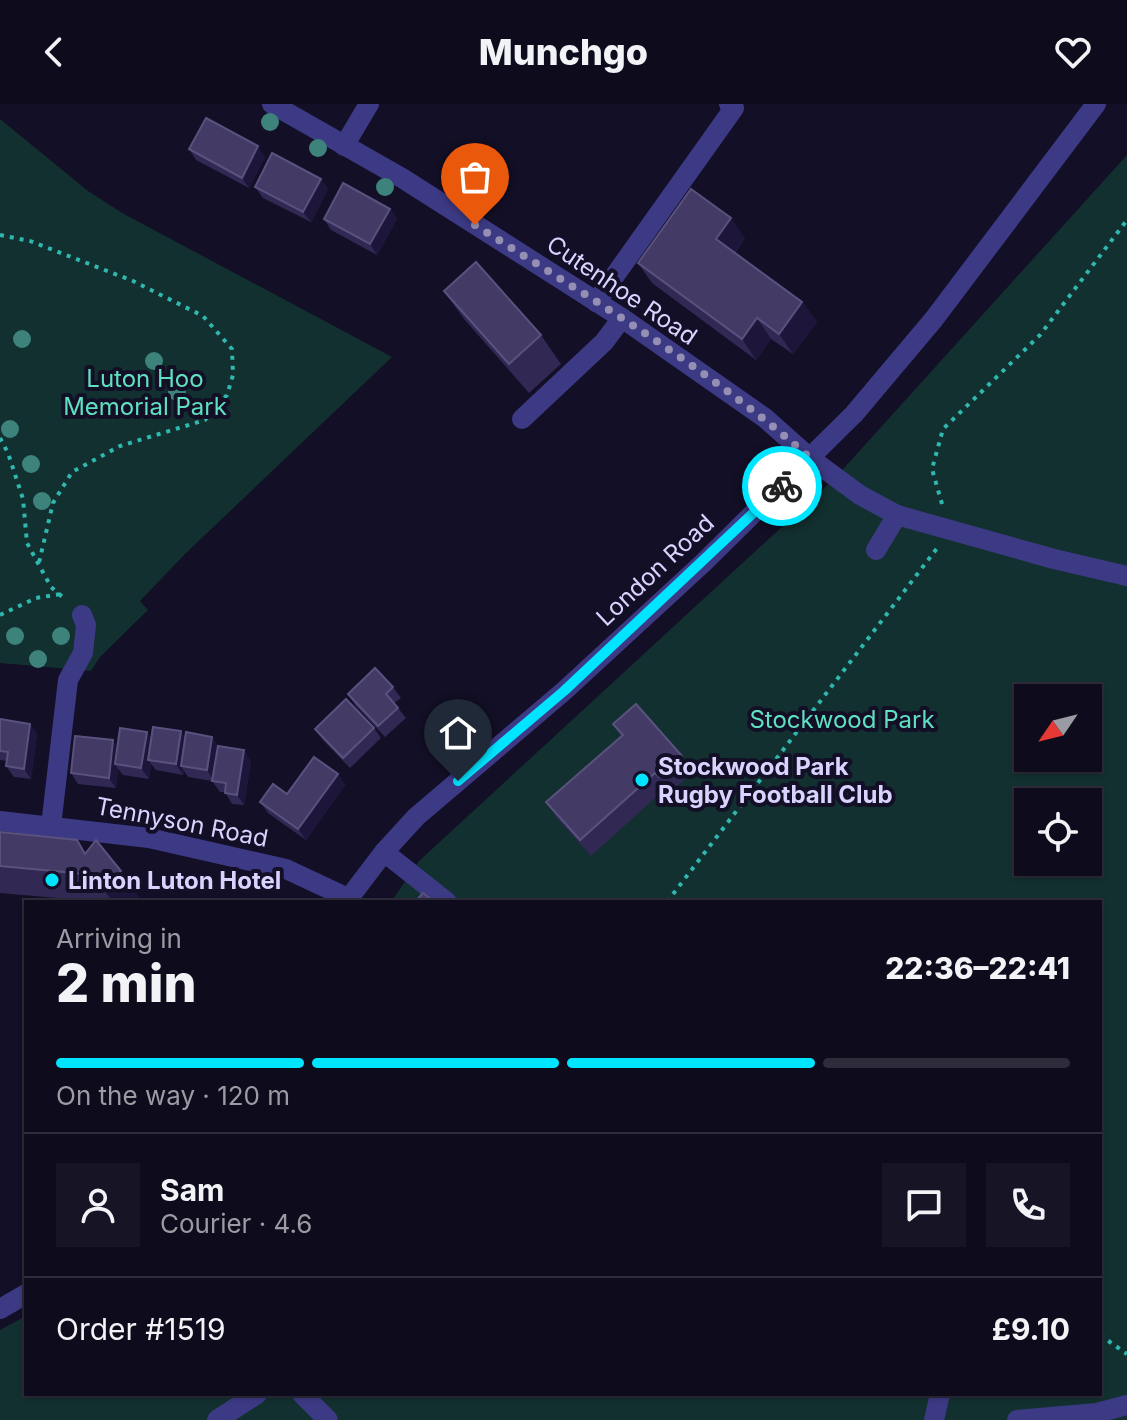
<!DOCTYPE html>
<meta charset="utf-8">
<style>
:root{--surface:#0e0b1c;--page:#171425;--text:#f1f3f6;--muted:#9b9ba3;--line:#2e2b3b;--accent:#00e5ff}
body{margin:0;font-family:Inter,sans-serif;background:var(--page);color:var(--text);height:100vh;display:flex;flex-direction:column;font-size:30px;white-space:nowrap}
*{box-sizing:border-box;margin:0}
p{font-size:26px;color:var(--muted)}
.icon{flex:none;width:44px;height:44px;fill:none;stroke:currentColor;stroke-width:2;stroke-linecap:round;stroke-linejoin:round}
.map{position:relative;flex:1;overflow:hidden}
.panel{position:absolute;left:24px;top:796px;width:1078px;height:496px;display:flex;flex-direction:column;background:var(--surface);border-radius:0px;box-shadow:0 2px 6px #0004,0 0 0 2px var(--line)}
.panel>*{flex:none}
.needle{width:52px;rotate:235deg}
.buttons{position:absolute;left:1014px;top:580px;display:grid;gap:16px}
.buttons a{display:grid;place-items:center;width:88px;height:88px;border-radius:0px;background:var(--surface);box-shadow:0 2px 6px #0004,0 0 0 2px var(--line);font-size:40px}
.pin{position:absolute;display:grid;place-items:center;width:68px;height:68px;color:#fff;margin:-82px -34px;border-radius:50% 50% 50% 0;rotate:-45deg;box-shadow:0 0 8px #0007}
.pin .icon{rotate:45deg}
.courier{position:absolute;display:grid;place-items:center;width:80px;height:80px;margin:-40px;border:6px solid #00e5ff;border-radius:50%;background:#fff;color:#222;box-shadow:0 2px 10px #0007}
.overview em{font-style:normal;font-weight:800}
.overview div{display:flex;flex-direction:column-reverse}
.overview{display:flex;align-items:center;justify-content:space-between;height:136px;padding:0 32px}
h1{font-size:52px;font-weight:800;line-height:60px}
.bar{display:grid;grid-template-columns:repeat(4,1fr);gap:12px 8px;align-content:center;height:96px;padding:0 32px}
.bar i{height:10px;border-radius:6px;background:var(--line)}
.bar .on{background:var(--accent)}
.bar p{grid-column:span 4}
.line{display:flex;align-items:center;gap:20px;padding:0 32px;border-top:2px solid var(--line)}
.line div{flex:1}
.round{display:grid;place-items:center;flex:none;width:84px;height:84px;border-radius:0px;background:var(--page)}
header{display:flex;justify-content:space-between;align-items:center;height:104px;padding:0 32px;background:var(--surface);font-size:36px;font-weight:800}
.map>svg:first-child{display:block}
.green{fill:#12302f;fill-rule:evenodd}
.lines{fill:none;stroke-linecap:round;stroke-linejoin:round}
.path{stroke:#2fb8b0;stroke-width:4;stroke-dasharray:4 6;stroke-linecap:butt}
.minor{stroke:#3d3a85;stroke-width:20}
.tree{fill:#3d827b}
.wall{fill:#312854}
.shaded-wall{fill:#1d163a}
.building{fill:#433a66;stroke:#5a527e;stroke-width:2}
.done{stroke:#948fb3;stroke-width:8;stroke-dasharray:0 14.4}
.route{stroke:#00e5ff;stroke-width:10}
.poi-dot{fill:#00e5ff;stroke:#130f26;stroke-width:3}
.labels{text-anchor:middle;dominant-baseline:central;stroke-width:8;stroke-linejoin:round;paint-order:stroke}
.street-label{font-size:24px;fill:#d9d4ff;stroke:#130f26}
.park-label{font-size:24px;fill:#5fe0c0;stroke:#130f26}
.poi-label{font-size:24px;font-weight:bold;fill:#d9d4ff;stroke:#130f26;text-anchor:start}
</style>
<header><svg class="icon" aria-label="back" viewBox="0 0 24 24"><path d="M15 5l-7 7 7 7"/></svg>Munchgo<svg class="icon" aria-label="heart" viewBox="0 0 24 24"><path d="M12 20l-8-8c-3-5 5-10 8-4 3-6 11-1 8 4z"/></svg></header>
<div class="map">
<svg width="1127" height="1316" viewBox="0 0 1127 1316">
<rect width="100%" height="100%" fill="#130f26"/>
<g class="green">
<polygon points="0,15 88,87 124,110 392,253 185,450 140,497 148,506 100,553 91,567 0,559"/>
<path d="M1127,51V1316H0V1226L26,1212V1290H1100V798H391L419,757L835,374ZM1028,594H1088V654H1028ZM1028,698H1088V758H1028Z"/>
</g>
<g class="lines">
<g class="path">
<polyline points="0,131 30,137 133,177 203,212 232,245 233,271 227,291 205,316 120,342 72,368 53,399 38,463"/>
<polyline points="0,334 8,349 23,395 27,439 51,483 66,496"/>
<polyline points="942,400 932,365 943,325 1040,231 1127,116"/>
<polyline points="0,511 36,494 61,490"/>
<polyline points="667,798 938,443"/>
<polyline points="1100,1231 1127,1250"/>
</g>
<g class="minor">
<polyline points="272,0 402,74 622,214 765,314 811,355 860,391 897,411 1054,455 1127,472"/>
<polyline points="344,42 369,0"/>
<polyline points="596,198 734,4 729,0"/>
<polyline points="522,315 604,238 622,214"/>
<polyline points="876,446 897,411"/>
<polyline points="0,717 149,734 286,765 348,794"/>
<polyline points="51,722 68,576 83,549 86,521 82,511"/>
<polyline points="384,748 447,798"/>
<polyline points="346,798 384,748 416,713 564,587 703,459 854,310 934,215 1096,0"/>
<polyline points="0,1205 26,1190"/>
<polyline points="302,1290 328,1316"/>
<polyline points="217,1316 257,1290"/>
<polyline points="934,1316 940,1290"/>
<polyline points="1017,1316 1097,1309 1127,1301"/>
</g>
</g>
<g class="tree">
<circle cx="270" cy="18" r="9"/>
<circle cx="318" cy="44" r="9"/>
<circle cx="385" cy="83" r="9"/>
<circle cx="22" cy="235" r="9"/>
<circle cx="154" cy="257" r="9"/>
<circle cx="177" cy="288" r="9"/>
<circle cx="151" cy="305" r="9"/>
<circle cx="10" cy="325" r="9"/>
<circle cx="31" cy="360" r="9"/>
<circle cx="42" cy="397" r="9"/>
<circle cx="15" cy="532" r="9"/>
<circle cx="61" cy="532" r="9"/>
<circle cx="38" cy="555" r="9"/>
</g>
<g class="wall">
<polygon points="189,45 265,53 249,84 196,56"/>
<polygon points="321,75 328,85 311,118 263,94 255,83"/>
<polygon points="390,105 397,115 377,151 331,126 324,115"/>
<polygon points="745,134 735,149 802,198 817,218 793,250 771,235 756,256 652,179 638,159"/>
<polygon points="444,187 541,231 561,260 529,289 464,215"/>
<polygon points="393,583 401,594 394,599 406,614 385,633 355,601 348,590"/>
<polygon points="0,615 30,620 37,630 31,675 14,673 6,662 7,657 0,656"/>
<polygon points="613,620 682,652 693,668 670,688 666,684 591,752 557,714 546,698 621,632"/>
<polygon points="374,624 381,634 350,664 322,635 315,625"/>
<polygon points="147,628 151,635 186,633 219,642 251,657 244,701 232,700 225,688 220,688 212,677 188,673 184,667 183,671 156,666 151,660 149,675 123,671 118,665 116,684 78,680 71,669"/>
<polygon points="338,670 345,681 306,736 268,709 260,698 287,690"/>
<polygon points="0,728 86,748 141,796 139,798 102,798 0,789"/>
</g>
<g class="shaded-wall">
<polygon points="258,42 265,53 249,84 242,74"/>
<polygon points="321,75 328,85 311,118 303,108"/>
<polygon points="390,105 397,115 377,151 370,140"/>
<polygon points="731,114 745,134 730,155 716,135"/>
<polygon points="802,198 817,218 793,250 779,230"/>
<polygon points="757,214 771,235 756,256 742,235"/>
<polygon points="30,620 37,630 31,675 24,665"/>
<polygon points="181,627 188,637 181,662 184,667 183,671 176,660"/>
<polygon points="147,628 154,639 148,656 151,660 149,675 141,664"/>
<polygon points="212,633 220,643 214,677 207,666"/>
<polygon points="113,636 120,647 115,660 118,665 116,684 109,674"/>
<polygon points="244,646 251,657 244,701 237,691"/>
<polygon points="338,670 345,681 306,736 298,725"/>
<polygon points="121,767 141,796 139,798 113,798 104,786"/>
</g>
<g class="building">
<polygon points="206,14 258,42 242,74 189,45"/>
<polygon points="272,49 321,75 303,108 255,83"/>
<polygon points="343,79 390,105 370,140 324,115"/>
<polygon points="691,85 731,114 716,135 802,198 779,230 757,214 742,235 638,159"/>
<polygon points="476,158 541,231 509,260 444,187"/>
<polygon points="375,564 393,583 386,590 398,604 378,622 348,590"/>
<polygon points="346,595 374,624 343,654 315,625"/>
<polygon points="636,600 682,652 659,673 655,669 580,736 546,698 623,631 613,620"/>
<polygon points="0,615 30,620 24,665 6,662 8,648 0,647"/>
<polygon points="153,623 181,627 176,660 148,656"/>
<polygon points="120,624 147,628 141,664 115,660"/>
<polygon points="186,628 212,633 207,666 181,662"/>
<polygon points="75,632 113,636 109,674 71,669"/>
<polygon points="218,642 244,646 237,691 225,689 226,679 212,677"/>
<polygon points="314,653 338,670 298,725 260,698 273,680 287,690"/>
<polygon points="0,728 77,736 85,750 96,736 121,767 104,786 85,770 0,762"/>
<polygon points="423,789 434,798 415,798"/>
</g>
<g class="lines">
<path class="done" d="M475,121C590,194 709,264 811,355L782,382"/>
<polyline class="route" points="458,677 564,587 782,382"/>
</g>
<g class="poi-dot">
<circle cx="642" cy="676" r="8"/>
<circle cx="52" cy="776" r="8"/>
</g>
<g class="labels">
<g class="street-label">
<text transform="translate(622 186) rotate(34)">Cutenhoe Road</text>
<text transform="translate(655 466) rotate(-43)">London Road</text>
<text transform="translate(182 718) rotate(11)">Tennyson Road</text>
</g>
<g class="park-label">
<text x="145" y="274">Luton Hoo<tspan x="145" dy="28">Memorial Park</tspan></text>
<text x="842" y="615">Stockwood Park</text>
</g>
<g class="poi-label">
<text x="658" y="662">Stockwood Park<tspan x="658" dy="28">Rugby Football Club</tspan></text>
<text x="68" y="776">Linton Luton Hotel</text>
</g>
</g>
</svg>
<div class="buttons">
<a><svg class="needle" viewBox="-14 -14 28 28"><path d="M0-13l5 13h-10z" fill="#e53935"/><path d="M0 13l5-13h-10z" fill="#9b9ba3"/></svg></a>
<a><svg class="icon" aria-label="locate" viewBox="0 0 24 24"><circle cx="12" cy="12" r="6"/><path d="M12 2v4M12 18v4M2 12h4M18 12h4"/></svg></a>
</div>
<div class="pin" style="left:475px;top:121px;background:#ea580c"><svg class="icon" aria-label="bag" viewBox="0 0 24 24"><path d="M5 8h14l-1 12H6zM9 8a3 3 0 0 1 6 0"/></svg></div>
<div class="pin" style="left:458px;top:677px;background:#1f2937"><svg class="icon" aria-label="home" viewBox="0 0 24 24"><path d="M3 11l9-7 9 7M6 9v11h12V9"/></svg></div>
<div class="courier" style="left:782px;top:382px"><svg class="icon" aria-label="bike" viewBox="0 0 24 24"><circle cx="6" cy="16" r="4"/><circle cx="18" cy="16" r="4"/><path d="M6 16l4-8h5l3 8M10 8l3 8H6M13 5h3"/></svg></div>
<section class="panel">
<div class="overview"><div><h1>2 min</h1><p>Arriving in</p></div><em>22:36–22:41</em></div>
<div class="bar"><i class="on"></i><i class="on"></i><i class="on"></i><i></i><p>On the way · 120 m</p></div>
<div class="line" style="height:144px"><a class="round"><svg class="icon" aria-label="person" viewBox="0 0 24 24"><circle cx="12" cy="8" r="4"/><path d="M4 21q1-7 8-7t8 7"/></svg></a><div><b>Sam</b><p>Courier · 4.6</p></div><a class="round"><svg class="icon" aria-label="chat" viewBox="0 0 24 24"><path d="M4 5h16v11H9l-5 4z"/></svg></a><a class="round"><svg class="icon" aria-label="phone" viewBox="0 0 24 24"><path d="M5 4h4l2 5-3 2q2 4 5 5l2-3 5 2v4C11 20 4 13 5 4z"/></svg></a></div>
<div class="line" style="height:104px"><div>Order #1519</div><b>£9.10</b></div>
</section>
</div>
